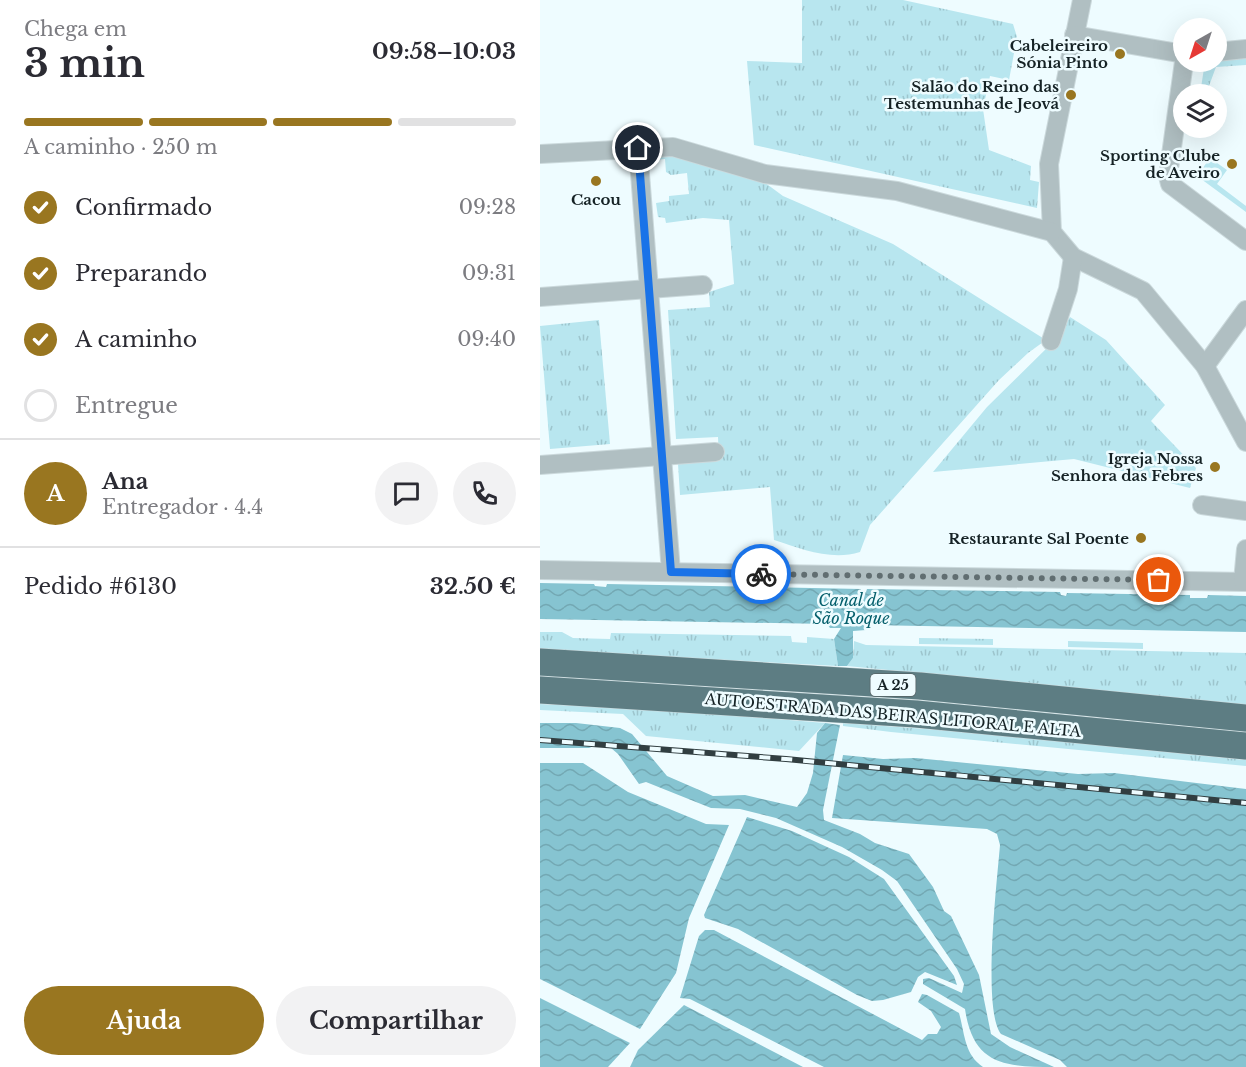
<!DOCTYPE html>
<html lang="pt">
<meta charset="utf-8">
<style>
:root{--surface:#fff;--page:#f2f2f3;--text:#2b2b33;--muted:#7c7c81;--line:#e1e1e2;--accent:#997620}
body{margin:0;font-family:"Libre Baskerville",serif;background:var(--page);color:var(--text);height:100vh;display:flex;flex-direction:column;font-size:22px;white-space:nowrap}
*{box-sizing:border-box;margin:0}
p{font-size:20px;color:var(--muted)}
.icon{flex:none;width:33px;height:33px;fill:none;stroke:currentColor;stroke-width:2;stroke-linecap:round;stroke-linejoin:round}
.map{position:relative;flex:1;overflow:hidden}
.side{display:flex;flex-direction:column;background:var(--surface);width:540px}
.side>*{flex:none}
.needle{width:39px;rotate:219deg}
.controls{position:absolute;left:633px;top:18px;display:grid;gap:12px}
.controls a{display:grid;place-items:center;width:54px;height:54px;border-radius:50%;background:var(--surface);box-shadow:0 6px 24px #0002;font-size:30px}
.pin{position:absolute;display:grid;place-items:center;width:51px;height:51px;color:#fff;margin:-26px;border:3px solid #fff;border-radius:50%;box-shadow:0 2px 6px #0007}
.courier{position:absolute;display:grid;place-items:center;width:60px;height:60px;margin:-30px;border:4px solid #1a73e8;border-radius:50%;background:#fff;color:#222;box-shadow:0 2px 8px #0007}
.headline em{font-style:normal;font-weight:700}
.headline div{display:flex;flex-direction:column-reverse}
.headline{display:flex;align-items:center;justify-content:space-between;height:102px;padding:0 24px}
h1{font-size:39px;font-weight:700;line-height:45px}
.bar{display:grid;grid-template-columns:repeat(4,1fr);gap:9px 6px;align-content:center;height:72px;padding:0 24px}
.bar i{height:8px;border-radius:4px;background:var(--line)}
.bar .current{background:var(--accent)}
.bar p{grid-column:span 4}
.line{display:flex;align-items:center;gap:15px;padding:0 24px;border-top:2px solid var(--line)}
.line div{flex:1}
.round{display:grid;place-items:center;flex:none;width:63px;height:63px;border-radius:32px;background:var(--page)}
ol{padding:0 24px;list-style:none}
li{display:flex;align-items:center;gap:18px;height:66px}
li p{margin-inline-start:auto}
li .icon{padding:6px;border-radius:50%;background:var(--accent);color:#fff;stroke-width:4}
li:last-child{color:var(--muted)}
li i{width:33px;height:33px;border:3px solid var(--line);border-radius:50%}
.button{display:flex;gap:12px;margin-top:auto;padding:12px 24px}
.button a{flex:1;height:69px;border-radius:36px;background:var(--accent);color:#fff;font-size:24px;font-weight:700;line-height:69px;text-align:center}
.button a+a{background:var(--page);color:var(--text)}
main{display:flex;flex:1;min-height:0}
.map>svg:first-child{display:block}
.grass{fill:url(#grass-tufts)}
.water{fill:url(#water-waves)}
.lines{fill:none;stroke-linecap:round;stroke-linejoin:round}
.minor-casing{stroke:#cbd9dc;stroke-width:20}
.highway-casing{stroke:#cbd9dc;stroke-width:28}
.minor{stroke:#b0bfc2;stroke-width:18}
.highway{stroke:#5d7d83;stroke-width:27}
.rail-casing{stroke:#313e41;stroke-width:6}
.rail{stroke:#eefcff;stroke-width:4;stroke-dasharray:11;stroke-linecap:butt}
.done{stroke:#616e71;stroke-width:6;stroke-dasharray:0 10.8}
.route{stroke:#1a73e8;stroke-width:8}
.poi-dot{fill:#997620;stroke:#eefcff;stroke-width:2}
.labels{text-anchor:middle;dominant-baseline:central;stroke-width:5;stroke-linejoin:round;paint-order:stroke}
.shield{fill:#eefcff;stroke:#566366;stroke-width:1.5}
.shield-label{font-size:14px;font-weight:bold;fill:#152225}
.poi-label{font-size:15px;font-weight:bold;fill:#152225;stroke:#eefcff;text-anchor:end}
.street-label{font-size:15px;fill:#152225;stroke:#eefcff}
.water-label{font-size:16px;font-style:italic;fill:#06606d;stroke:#eefcff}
</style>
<main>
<section class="side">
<div class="headline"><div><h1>3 min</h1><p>Chega em</p></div><em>09:58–10:03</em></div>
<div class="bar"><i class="current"></i><i class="current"></i><i class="current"></i><i></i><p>A caminho · 250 m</p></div>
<ol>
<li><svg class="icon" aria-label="check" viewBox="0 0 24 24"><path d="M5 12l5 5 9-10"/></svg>Confirmado<p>09:28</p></li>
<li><svg class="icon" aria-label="check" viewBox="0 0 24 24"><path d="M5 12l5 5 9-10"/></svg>Preparando<p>09:31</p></li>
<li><svg class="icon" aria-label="check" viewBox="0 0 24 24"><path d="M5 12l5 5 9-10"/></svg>A caminho<p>09:40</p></li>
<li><i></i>Entregue</li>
</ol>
<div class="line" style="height:108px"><b class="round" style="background:var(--accent);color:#fff">A</b><div><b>Ana</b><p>Entregador · 4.4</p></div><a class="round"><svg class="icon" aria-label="chat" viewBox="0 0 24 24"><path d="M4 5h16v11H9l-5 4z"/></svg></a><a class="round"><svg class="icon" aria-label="phone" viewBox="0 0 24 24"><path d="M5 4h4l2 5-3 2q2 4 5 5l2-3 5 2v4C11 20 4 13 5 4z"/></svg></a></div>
<div class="line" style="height:78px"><div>Pedido #6130</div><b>32.50 €</b></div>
<div class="button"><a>Ajuda</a><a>Compartilhar</a></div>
</section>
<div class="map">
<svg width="706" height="1067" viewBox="0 0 706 1067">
<defs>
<pattern id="grass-tufts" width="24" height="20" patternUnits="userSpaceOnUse" patternTransform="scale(1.5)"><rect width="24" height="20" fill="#b8e6ef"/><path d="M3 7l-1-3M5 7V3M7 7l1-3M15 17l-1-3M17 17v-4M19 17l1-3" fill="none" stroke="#9dc5cd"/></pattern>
<pattern id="water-waves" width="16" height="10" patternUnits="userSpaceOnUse" patternTransform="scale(1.5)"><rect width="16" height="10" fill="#86c4d1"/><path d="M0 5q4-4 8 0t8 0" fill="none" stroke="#73a8b3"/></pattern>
</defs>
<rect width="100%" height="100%" fill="#eefcff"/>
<g class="grass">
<polygon points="262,0 363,0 473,24 477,37 469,80 450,76 443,109 449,150 491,166 490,180 499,182 497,208 214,145 207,61 262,63"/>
<polygon points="706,57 706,65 676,67 666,94 660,94 665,62"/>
<path d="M127,153L224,182L243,196L353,244L506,340L488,353L459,380L330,525L320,552C291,561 262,549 234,540L230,487L140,495L138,464L179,461L178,437L136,439L128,310L170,307L169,292L194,284L189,220L163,218L126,223L125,218L118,217L116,203L129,201V196L149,194L147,173L131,175L126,172L125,159L114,160L113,154Z"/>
<polygon points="670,158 687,170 677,184 706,206 706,212 657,176"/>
<polygon points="530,317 566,340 625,405 611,421 656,468 650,488 534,459 393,472 447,407 514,341"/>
<polygon points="59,320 70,444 10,449 0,326"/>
<polygon points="0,632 22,632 33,638 70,639 71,633 251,636 252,642 267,643 267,637 294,639 298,666 0,650"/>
<polygon points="379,638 453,639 453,645 379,644"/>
<polygon points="314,641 326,645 706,653 706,705 307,666 313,658"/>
<polygon points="528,641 603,643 603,649 528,647"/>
<polygon points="0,704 139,711 285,723 259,751 106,736 83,714 0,710"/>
<polygon points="303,723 441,733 706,760 706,766 351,732 303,726"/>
</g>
<g class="water">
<polygon points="0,583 54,584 55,586 66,587 67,584 321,589 321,592 326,592 327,589 520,592 521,595 526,596 527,593 650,595 650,598 667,598 668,595 706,596 706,632 328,625 326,630 313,631 313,658 307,666 298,666 294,639 301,628 290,628 287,624 0,619"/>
<path d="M0,723H36L80,728L92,734L127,776L173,796L205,795L257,807L267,793L273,773L277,733L285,723L300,725L283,810L284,820L320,834L335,843L369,854L393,887L404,911L411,916L439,975L451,1034L470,1047L514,1067C465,1067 433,1065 425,1009L383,984V979L389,978L422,993L424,984L417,969L357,881L342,870L302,847L236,818L200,809L171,808L106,782L99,784L78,754L64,742L49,748H0Z"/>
<path d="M303,755L343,759L376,758L538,774L574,773L706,789V1067H527L520,1060L461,1034C442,1010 457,881 460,845L457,834L447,829L292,818Z"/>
<polygon points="0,763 43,763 88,792 166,824 189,825 149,918 136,973 100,1029 0,979"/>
<polygon points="207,817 252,831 309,857 344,879 414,976 417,985 385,972 378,977 371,992 343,1000 332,1001 317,995 198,929 165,918 164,915"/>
<path d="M165,930H174L382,1040L388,1034H397L401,1027L391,1011L378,1002L382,994L387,995L419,1013C425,1034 424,1054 443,1067H284L150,999L140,998L159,936Z"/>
<polygon points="0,998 90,1043 68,1067 0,1067"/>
<polygon points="144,1005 263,1067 90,1067 98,1050"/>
</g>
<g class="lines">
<defs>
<g id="minor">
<polyline points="542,0 509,164 512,232 533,257 603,291 665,366 706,442"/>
<polyline points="534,35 644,54"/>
<polyline points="676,52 706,49"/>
<polyline points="644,62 628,176 630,184 706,241"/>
<polyline points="98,148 131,572"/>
<polyline points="0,154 133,147 225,174 357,191 512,232"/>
<polyline points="0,297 163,285"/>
<polyline points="511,341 528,289 533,257"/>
<polyline points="665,366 706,310"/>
<polyline points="0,465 175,452"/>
<polyline points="662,505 706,511"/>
<polyline points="0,570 706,582"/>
<polyline points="703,581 706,549"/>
</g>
<g id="highway">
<polyline points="0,662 380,686 706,718"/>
<polyline points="0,690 376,714 706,746"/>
</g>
</defs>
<use href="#minor" class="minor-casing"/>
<use href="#highway" class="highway-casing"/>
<use href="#minor" class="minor"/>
<use href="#highway" class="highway"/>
<defs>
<polyline id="rail" points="0,740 246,759 706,803"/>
</defs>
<use href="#rail" class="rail-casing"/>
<use href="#rail" class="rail"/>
</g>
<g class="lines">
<polyline class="done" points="221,574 619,580"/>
<polyline class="route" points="98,148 131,572 221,574"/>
</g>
<g class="poi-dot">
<circle cx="580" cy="54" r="6"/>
<circle cx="531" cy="95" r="6"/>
<circle cx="692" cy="164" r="6"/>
<circle cx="56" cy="181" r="6"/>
<circle cx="675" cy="467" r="6"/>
<circle cx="601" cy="538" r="6"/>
</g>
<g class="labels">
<rect class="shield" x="330.5" y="674" width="45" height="22" rx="4.5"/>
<g class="shield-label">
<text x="353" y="685">A 25</text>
</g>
<g class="poi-label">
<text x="568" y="45">Cabeleireiro<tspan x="568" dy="17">Sónia Pinto</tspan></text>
<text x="519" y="86">Salão do Reino das<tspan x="519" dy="17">Testemunhas de Jeová</tspan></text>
<text x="680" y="155">Sporting Clube<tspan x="680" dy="17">de Aveiro</tspan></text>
<text x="56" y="199" text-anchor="middle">Cacou</text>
<text x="663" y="458">Igreja Nossa<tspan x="663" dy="17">Senhora das Febres</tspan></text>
<text x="589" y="538">Restaurante Sal Poente</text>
</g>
<g class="street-label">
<text transform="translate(353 715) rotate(5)">AUTOESTRADA DAS BEIRAS LITORAL E ALTA</text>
</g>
<g class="water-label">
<text x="311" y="600">Canal de<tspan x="311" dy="18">São Roque</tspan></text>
</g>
</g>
</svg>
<div class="controls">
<a><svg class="needle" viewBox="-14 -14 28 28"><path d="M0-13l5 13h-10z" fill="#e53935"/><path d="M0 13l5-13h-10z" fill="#7c7c81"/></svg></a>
<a><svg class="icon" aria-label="layers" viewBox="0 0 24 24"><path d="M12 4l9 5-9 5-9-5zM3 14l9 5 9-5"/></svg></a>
</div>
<div class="pin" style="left:619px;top:580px;background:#ea580c"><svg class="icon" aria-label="bag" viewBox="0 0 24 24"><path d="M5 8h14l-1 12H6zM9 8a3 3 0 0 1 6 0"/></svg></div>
<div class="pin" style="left:98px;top:148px;background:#1f2937"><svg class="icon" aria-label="home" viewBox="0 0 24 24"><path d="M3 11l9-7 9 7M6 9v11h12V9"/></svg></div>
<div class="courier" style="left:221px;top:574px"><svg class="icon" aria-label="bike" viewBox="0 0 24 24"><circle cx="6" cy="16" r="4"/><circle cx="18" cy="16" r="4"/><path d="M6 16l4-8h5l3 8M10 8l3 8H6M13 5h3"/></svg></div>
</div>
</main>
